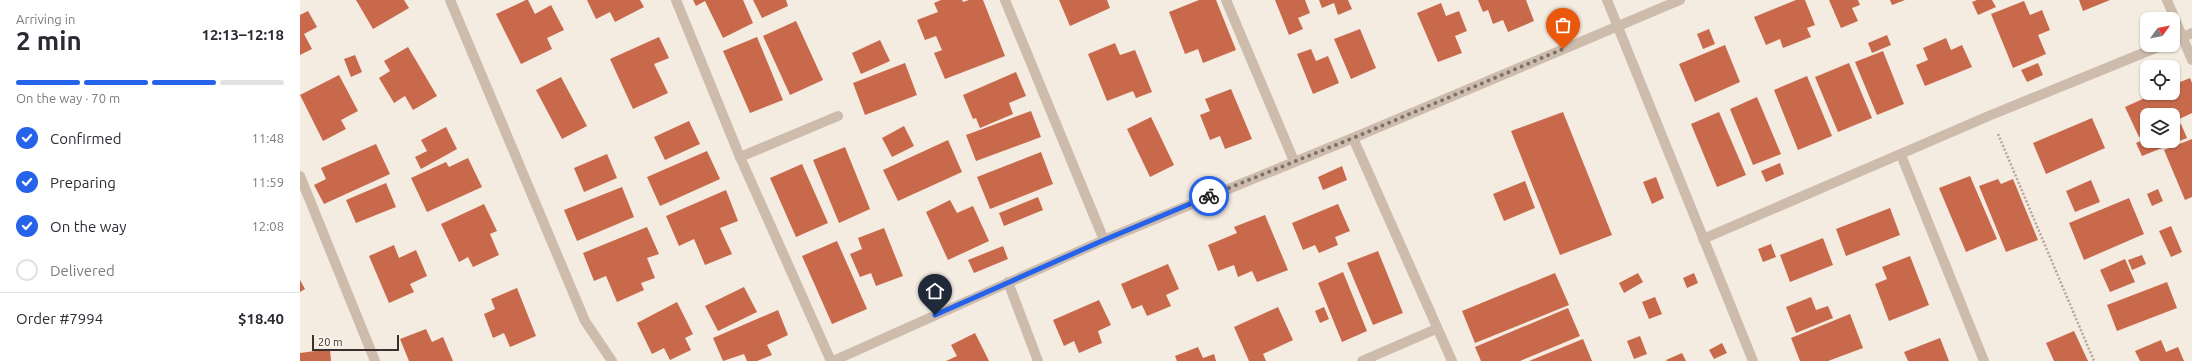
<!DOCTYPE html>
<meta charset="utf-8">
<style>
:root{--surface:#fff;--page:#f7f7f7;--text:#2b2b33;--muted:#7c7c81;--line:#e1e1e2;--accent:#2563eb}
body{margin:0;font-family:Ubuntu,sans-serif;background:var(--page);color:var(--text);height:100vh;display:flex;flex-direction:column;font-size:15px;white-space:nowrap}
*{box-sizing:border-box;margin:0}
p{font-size:13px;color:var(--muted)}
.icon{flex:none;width:22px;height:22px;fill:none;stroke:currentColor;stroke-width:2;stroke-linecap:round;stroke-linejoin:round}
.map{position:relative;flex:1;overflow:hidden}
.panel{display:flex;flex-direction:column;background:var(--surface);width:300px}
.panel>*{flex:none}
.needle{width:26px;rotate:57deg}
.fabs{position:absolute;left:1840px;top:12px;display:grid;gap:8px}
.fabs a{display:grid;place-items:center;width:40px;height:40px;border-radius:8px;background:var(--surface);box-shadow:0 1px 3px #0004;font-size:20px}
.scale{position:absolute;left:12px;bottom:10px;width:87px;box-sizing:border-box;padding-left:4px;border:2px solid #3b302b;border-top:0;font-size:11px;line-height:14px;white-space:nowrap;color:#3b302b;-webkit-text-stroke:3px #fbf5ee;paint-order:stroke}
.pin{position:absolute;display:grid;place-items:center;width:34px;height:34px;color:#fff;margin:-41px -17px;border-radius:50% 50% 50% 0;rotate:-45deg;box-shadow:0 0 4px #0007}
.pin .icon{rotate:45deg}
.courier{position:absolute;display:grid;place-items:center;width:40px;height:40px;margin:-20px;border:3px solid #2563eb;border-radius:50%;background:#fff;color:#222;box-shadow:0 1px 5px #0007}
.headline em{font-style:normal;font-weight:600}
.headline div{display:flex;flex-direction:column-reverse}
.headline{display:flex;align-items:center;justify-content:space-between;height:68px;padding:0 16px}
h1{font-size:26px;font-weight:600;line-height:30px}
.bar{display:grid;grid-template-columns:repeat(4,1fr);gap:6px 4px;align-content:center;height:48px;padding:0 16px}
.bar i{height:5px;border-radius:3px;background:var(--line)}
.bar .selected{background:var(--accent)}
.bar p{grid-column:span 4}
.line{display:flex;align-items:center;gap:10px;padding:0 16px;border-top:1px solid var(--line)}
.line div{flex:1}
ol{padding:0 16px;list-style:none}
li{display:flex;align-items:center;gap:12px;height:44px}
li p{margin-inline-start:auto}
li .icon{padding:4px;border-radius:50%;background:var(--accent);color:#fff;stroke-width:4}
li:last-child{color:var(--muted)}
li i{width:22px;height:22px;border:2px solid var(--line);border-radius:50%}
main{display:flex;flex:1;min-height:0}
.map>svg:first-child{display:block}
.building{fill:#c8694b}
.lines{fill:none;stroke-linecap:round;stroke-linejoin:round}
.path{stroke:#b9a596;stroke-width:2.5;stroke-dasharray:2 2;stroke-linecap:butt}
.lane{stroke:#cdbbac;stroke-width:10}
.street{stroke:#cdbbac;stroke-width:10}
.done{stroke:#7c716b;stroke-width:4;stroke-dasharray:0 7.2}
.route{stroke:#2563eb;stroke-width:5}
</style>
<main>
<section class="panel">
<div class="headline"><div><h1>2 min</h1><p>Arriving in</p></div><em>12:13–12:18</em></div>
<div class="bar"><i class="selected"></i><i class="selected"></i><i class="selected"></i><i></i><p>On the way · 70 m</p></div>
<ol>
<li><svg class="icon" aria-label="check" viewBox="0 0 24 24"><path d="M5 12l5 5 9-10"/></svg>Confirmed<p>11:48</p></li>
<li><svg class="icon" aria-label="check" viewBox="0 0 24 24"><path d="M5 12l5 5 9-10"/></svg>Preparing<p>11:59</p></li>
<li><svg class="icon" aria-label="check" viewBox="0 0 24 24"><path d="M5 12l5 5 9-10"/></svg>On the way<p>12:08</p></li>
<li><i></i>Delivered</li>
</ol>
<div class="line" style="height:52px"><div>Order #7994</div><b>$18.40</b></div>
</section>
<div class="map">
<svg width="1892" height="361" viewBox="0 0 1892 361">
<rect width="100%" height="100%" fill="#f4ebe1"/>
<g class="building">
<polygon points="56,0 104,0 109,8 73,29"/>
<polygon points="226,0 228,0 235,14 251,5 264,30 247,38 252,49 221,64 196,14"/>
<polygon points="287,0 340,0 344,7 315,22 310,12 296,19"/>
<polygon points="393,0 443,0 453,23 423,38 405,1 396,6"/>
<polygon points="453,0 486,0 488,6 462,18"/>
<polygon points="641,0 662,0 663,2 669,0 683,0 705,56 645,79 634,53 642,50 636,36 625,40 617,20 638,12 634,3"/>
<polygon points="759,0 807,0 810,8 770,26"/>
<polygon points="899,0 916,0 936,50 903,63 898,49 885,54 869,12"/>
<polygon points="975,0 1005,0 1010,13 998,18 1003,29 989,35"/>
<polygon points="1019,0 1048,0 1052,9 1038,15 1034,3 1022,8"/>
<polygon points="1178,0 1226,0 1234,21 1208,32 1203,20 1193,24 1188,10 1183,12"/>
<polygon points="1496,0 1505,0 1515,25 1507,28 1511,37 1483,48 1480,39 1466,45 1454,17"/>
<polygon points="1529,0 1558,0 1560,5 1552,8 1558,21 1541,28"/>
<polygon points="1590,0 1605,0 1592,5"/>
<polygon points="1677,0 1692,0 1696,7 1678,15 1672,2"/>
<polygon points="1779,0 1810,0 1783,11"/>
<polygon points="1724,1 1730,15 1742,10 1750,30 1738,35 1746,54 1713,68 1691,14"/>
<polygon points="1141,3 1146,16 1159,11 1167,31 1155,36 1162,53 1138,62 1117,13"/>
<polygon points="8,11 17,27 4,34 12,49 0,55 0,15"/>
<polygon points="496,21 523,80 490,95 463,36"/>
<polygon points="1060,29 1076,68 1051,79 1034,39"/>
<polygon points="1409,29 1415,44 1403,49 1397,34"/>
<polygon points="1587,35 1591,45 1572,53 1568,43"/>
<polygon points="359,37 369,58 354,64 368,93 333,109 310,59"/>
<polygon points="457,37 483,100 450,113 423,51"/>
<polygon points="1646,38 1651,50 1662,45 1672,67 1625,86 1616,65 1628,60 1623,48"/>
<polygon points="580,40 590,61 561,74 552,53"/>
<polygon points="815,43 820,55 835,50 852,92 836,98 833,91 807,101 788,54"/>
<polygon points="1425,45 1440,82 1395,102 1379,64"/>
<polygon points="108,47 137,96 113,110 105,96 94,103 79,78 90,71 84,61"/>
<polygon points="1011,49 1016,61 1028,56 1039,83 1013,94 997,54"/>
<polygon points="1583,51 1604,104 1577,115 1555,62"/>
<polygon points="55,55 62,72 51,77 44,59"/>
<polygon points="605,63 617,95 565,115 553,83"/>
<polygon points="1549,63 1572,118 1538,132 1515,77"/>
<polygon points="1738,63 1743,75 1727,82 1721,70"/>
<polygon points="716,72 726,96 709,103 713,114 680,128 676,118 673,119 663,95"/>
<polygon points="39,75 58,111 41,120 46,129 23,141 0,95"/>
<polygon points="1507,76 1532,136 1498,150 1474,90"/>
<polygon points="261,77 287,126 262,139 236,90"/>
<polygon points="1890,78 1892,83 1892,113 1873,122 1873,115 1847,115 1847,133 1839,137 1825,107 1856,93 1873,93 1873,85"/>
<polygon points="931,89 952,139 925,149 920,136 910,140 900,115 910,111 905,99"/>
<polygon points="1457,97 1481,154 1453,165 1430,109"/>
<polygon points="731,111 741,137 676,161 666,135"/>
<polygon points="1263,112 1312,235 1260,255 1211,131"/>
<polygon points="1419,112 1446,175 1417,187 1391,124"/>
<polygon points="851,117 874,165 850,177 827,129"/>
<polygon points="1792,118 1805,148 1746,174 1733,143"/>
<polygon points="389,121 400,144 365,160 354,137"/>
<polygon points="1881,124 1887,138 1842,156 1836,143 1847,138 1847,141 1873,141 1873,127"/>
<polygon points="604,126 614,146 592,157 582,138"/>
<polygon points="146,127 157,149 121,169 115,157 127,151 121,140"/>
<polygon points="1892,139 1892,197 1885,200 1864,150"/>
<polygon points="648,140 662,172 598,201 583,170"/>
<polygon points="76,144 90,174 24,204 14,185 26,179 21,168"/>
<polygon points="545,147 570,209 539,223 513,160"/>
<polygon points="407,151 420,179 360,206 347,177"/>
<polygon points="741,152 753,184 690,209 677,177"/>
<polygon points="307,154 317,178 284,192 274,168"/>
<polygon points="168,158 182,187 127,212 111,178 146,162 149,167"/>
<polygon points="1480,163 1484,174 1466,182 1461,171"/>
<polygon points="502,164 528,223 496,237 470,178"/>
<polygon points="1042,166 1047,180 1023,190 1018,177"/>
<polygon points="1670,176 1697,239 1666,252 1639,188"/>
<polygon points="1356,177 1364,198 1352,204 1343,182"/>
<polygon points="1698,179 1701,184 1713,179 1738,240 1706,252 1679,186"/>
<polygon points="1791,180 1800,202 1775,212 1766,191"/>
<polygon points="1225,181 1235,208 1204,221 1193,194"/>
<polygon points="86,183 96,207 56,223 46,200"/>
<polygon points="322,187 334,217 277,241 264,210"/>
<polygon points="1858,189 1863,201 1852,206 1847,194"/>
<polygon points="426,190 438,221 420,228 432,254 405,265 394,239 379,246 366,216"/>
<polygon points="738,197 743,210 704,226 699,213"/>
<polygon points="1829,198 1844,234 1784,260 1769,223"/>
<polygon points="650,200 657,213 673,206 689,241 648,260 626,212"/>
<polygon points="184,204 197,231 190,234 199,255 173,267 168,257 159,262 141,224"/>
<polygon points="1038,204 1050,231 1035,237 1038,245 1019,253 1015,245 1003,250 992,223"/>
<polygon points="1590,208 1600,235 1546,256 1536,229"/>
<polygon points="965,215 988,270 957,282 952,271 938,277 934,265 918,271 908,245 937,233 934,227"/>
<polygon points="1871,226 1882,252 1871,257 1859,231"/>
<polygon points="347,227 359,254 347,258 355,278 341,283 344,290 317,302 306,276 294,281 283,253"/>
<polygon points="584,228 603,276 576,286 571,273 560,277 550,254 562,249 558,238"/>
<polygon points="1523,238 1533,265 1490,282 1480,255"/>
<polygon points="537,241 567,309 532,324 502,256"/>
<polygon points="1471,244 1476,257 1463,262 1458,249"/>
<polygon points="94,245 99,258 116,250 127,276 110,284 114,292 89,303 69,256"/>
<polygon points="703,246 708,259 674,273 668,260"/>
<polygon points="1078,251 1103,313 1073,325 1047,263"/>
<polygon points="1842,255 1846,264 1832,270 1828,260"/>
<polygon points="1610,256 1629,305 1589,321 1575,284 1587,279 1582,267"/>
<polygon points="1825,259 1835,282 1810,292 1800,270"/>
<polygon points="868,264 879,289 866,295 871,306 847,316 842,305 832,309 821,284"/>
<polygon points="1043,272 1067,331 1042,342 1018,283"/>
<polygon points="1255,273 1269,305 1175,343 1162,311"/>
<polygon points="1338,273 1343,282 1324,293 1319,283"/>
<polygon points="1394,273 1398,283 1387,288 1383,278"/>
<polygon points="0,280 5,289 0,292"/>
<polygon points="1867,282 1877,308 1817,331 1807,305"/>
<polygon points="444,287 457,312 418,331 405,306"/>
<polygon points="217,288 236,336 210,347 204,333 193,338 184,314 195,309 191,299"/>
<polygon points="1355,297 1362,314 1349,319 1342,302"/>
<polygon points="1511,297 1516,310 1528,306 1533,318 1496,333 1486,307"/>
<polygon points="799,300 811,325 798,331 802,343 779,353 774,341 764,346 753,320"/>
<polygon points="377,302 393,334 385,338 391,350 370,360 364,348 352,354 337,323"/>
<polygon points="978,307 993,340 963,354 966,361 949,361 934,327"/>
<polygon points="1024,307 1029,319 1020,323 1015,311"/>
<polygon points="1268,308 1280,336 1220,361 1181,361 1175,347"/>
<polygon points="478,310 488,335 467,345 472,355 457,361 447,361 444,354 423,361 413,338"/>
<polygon points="1550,314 1563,348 1528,361 1500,361 1491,338"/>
<polygon points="126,329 132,342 143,337 153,361 109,361 100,339"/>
<polygon points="1774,331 1788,361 1754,361 1746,343"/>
<polygon points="675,333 689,361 646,361 657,356 651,345"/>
<polygon points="1340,336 1347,354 1334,359 1327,341"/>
<polygon points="1640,338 1649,361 1608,361 1604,352"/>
<polygon points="1283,339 1292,361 1229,361"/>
<polygon points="1861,340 1866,352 1878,347 1884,361 1840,361 1835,351"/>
<polygon points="1422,343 1427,353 1414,359 1409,350"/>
<polygon points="898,347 903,358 914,354 916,361 877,361 875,356"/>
<polygon points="30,349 31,361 0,361 0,353"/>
<polygon points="1382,353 1386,361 1367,361 1366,360"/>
</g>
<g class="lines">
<polyline class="path" points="1698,134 1794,361"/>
<polyline class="lane" points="440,157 538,116"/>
<g class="street">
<polyline points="150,0 285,321 312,361"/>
<polyline points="376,0 440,157 531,361"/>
<polyline points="705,0 804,240"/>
<polyline points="926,0 994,161"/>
<polyline points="1307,0 1453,361"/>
<polyline points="1867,0 1892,60"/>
<polyline points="1873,41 1892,33"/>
<polyline points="1053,138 1152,361"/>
<polyline points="1601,155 1684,361"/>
<polyline points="0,176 75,361"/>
<polyline points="1403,239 1691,115 1863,45"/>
<polyline points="708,282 738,361"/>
<polyline points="533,361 804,240 1053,138 1380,0"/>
<polyline points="1062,361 1136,329"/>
</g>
</g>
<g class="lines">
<polyline class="done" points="909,196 1053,138 1263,49"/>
<polyline class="route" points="635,315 804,240 909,196"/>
</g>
</svg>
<div class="fabs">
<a><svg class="needle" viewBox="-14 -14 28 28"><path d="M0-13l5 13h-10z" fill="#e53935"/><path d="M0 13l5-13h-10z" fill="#7c7c81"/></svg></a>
<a><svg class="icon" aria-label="locate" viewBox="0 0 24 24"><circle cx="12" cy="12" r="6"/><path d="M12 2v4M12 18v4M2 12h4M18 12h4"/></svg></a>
<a><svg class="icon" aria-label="layers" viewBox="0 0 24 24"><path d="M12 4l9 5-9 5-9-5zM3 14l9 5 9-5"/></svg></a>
</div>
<div class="scale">20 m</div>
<div class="pin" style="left:1263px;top:49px;background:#ea580c"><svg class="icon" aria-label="bag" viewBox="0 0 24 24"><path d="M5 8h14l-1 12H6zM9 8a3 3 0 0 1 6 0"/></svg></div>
<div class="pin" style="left:635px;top:315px;background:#1f2937"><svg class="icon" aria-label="home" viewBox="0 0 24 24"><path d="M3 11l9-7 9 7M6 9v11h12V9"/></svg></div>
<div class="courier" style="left:909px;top:196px"><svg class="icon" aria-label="bike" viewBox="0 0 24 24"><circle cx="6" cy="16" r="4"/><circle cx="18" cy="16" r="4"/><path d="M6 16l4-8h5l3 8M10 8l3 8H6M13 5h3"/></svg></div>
</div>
</main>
